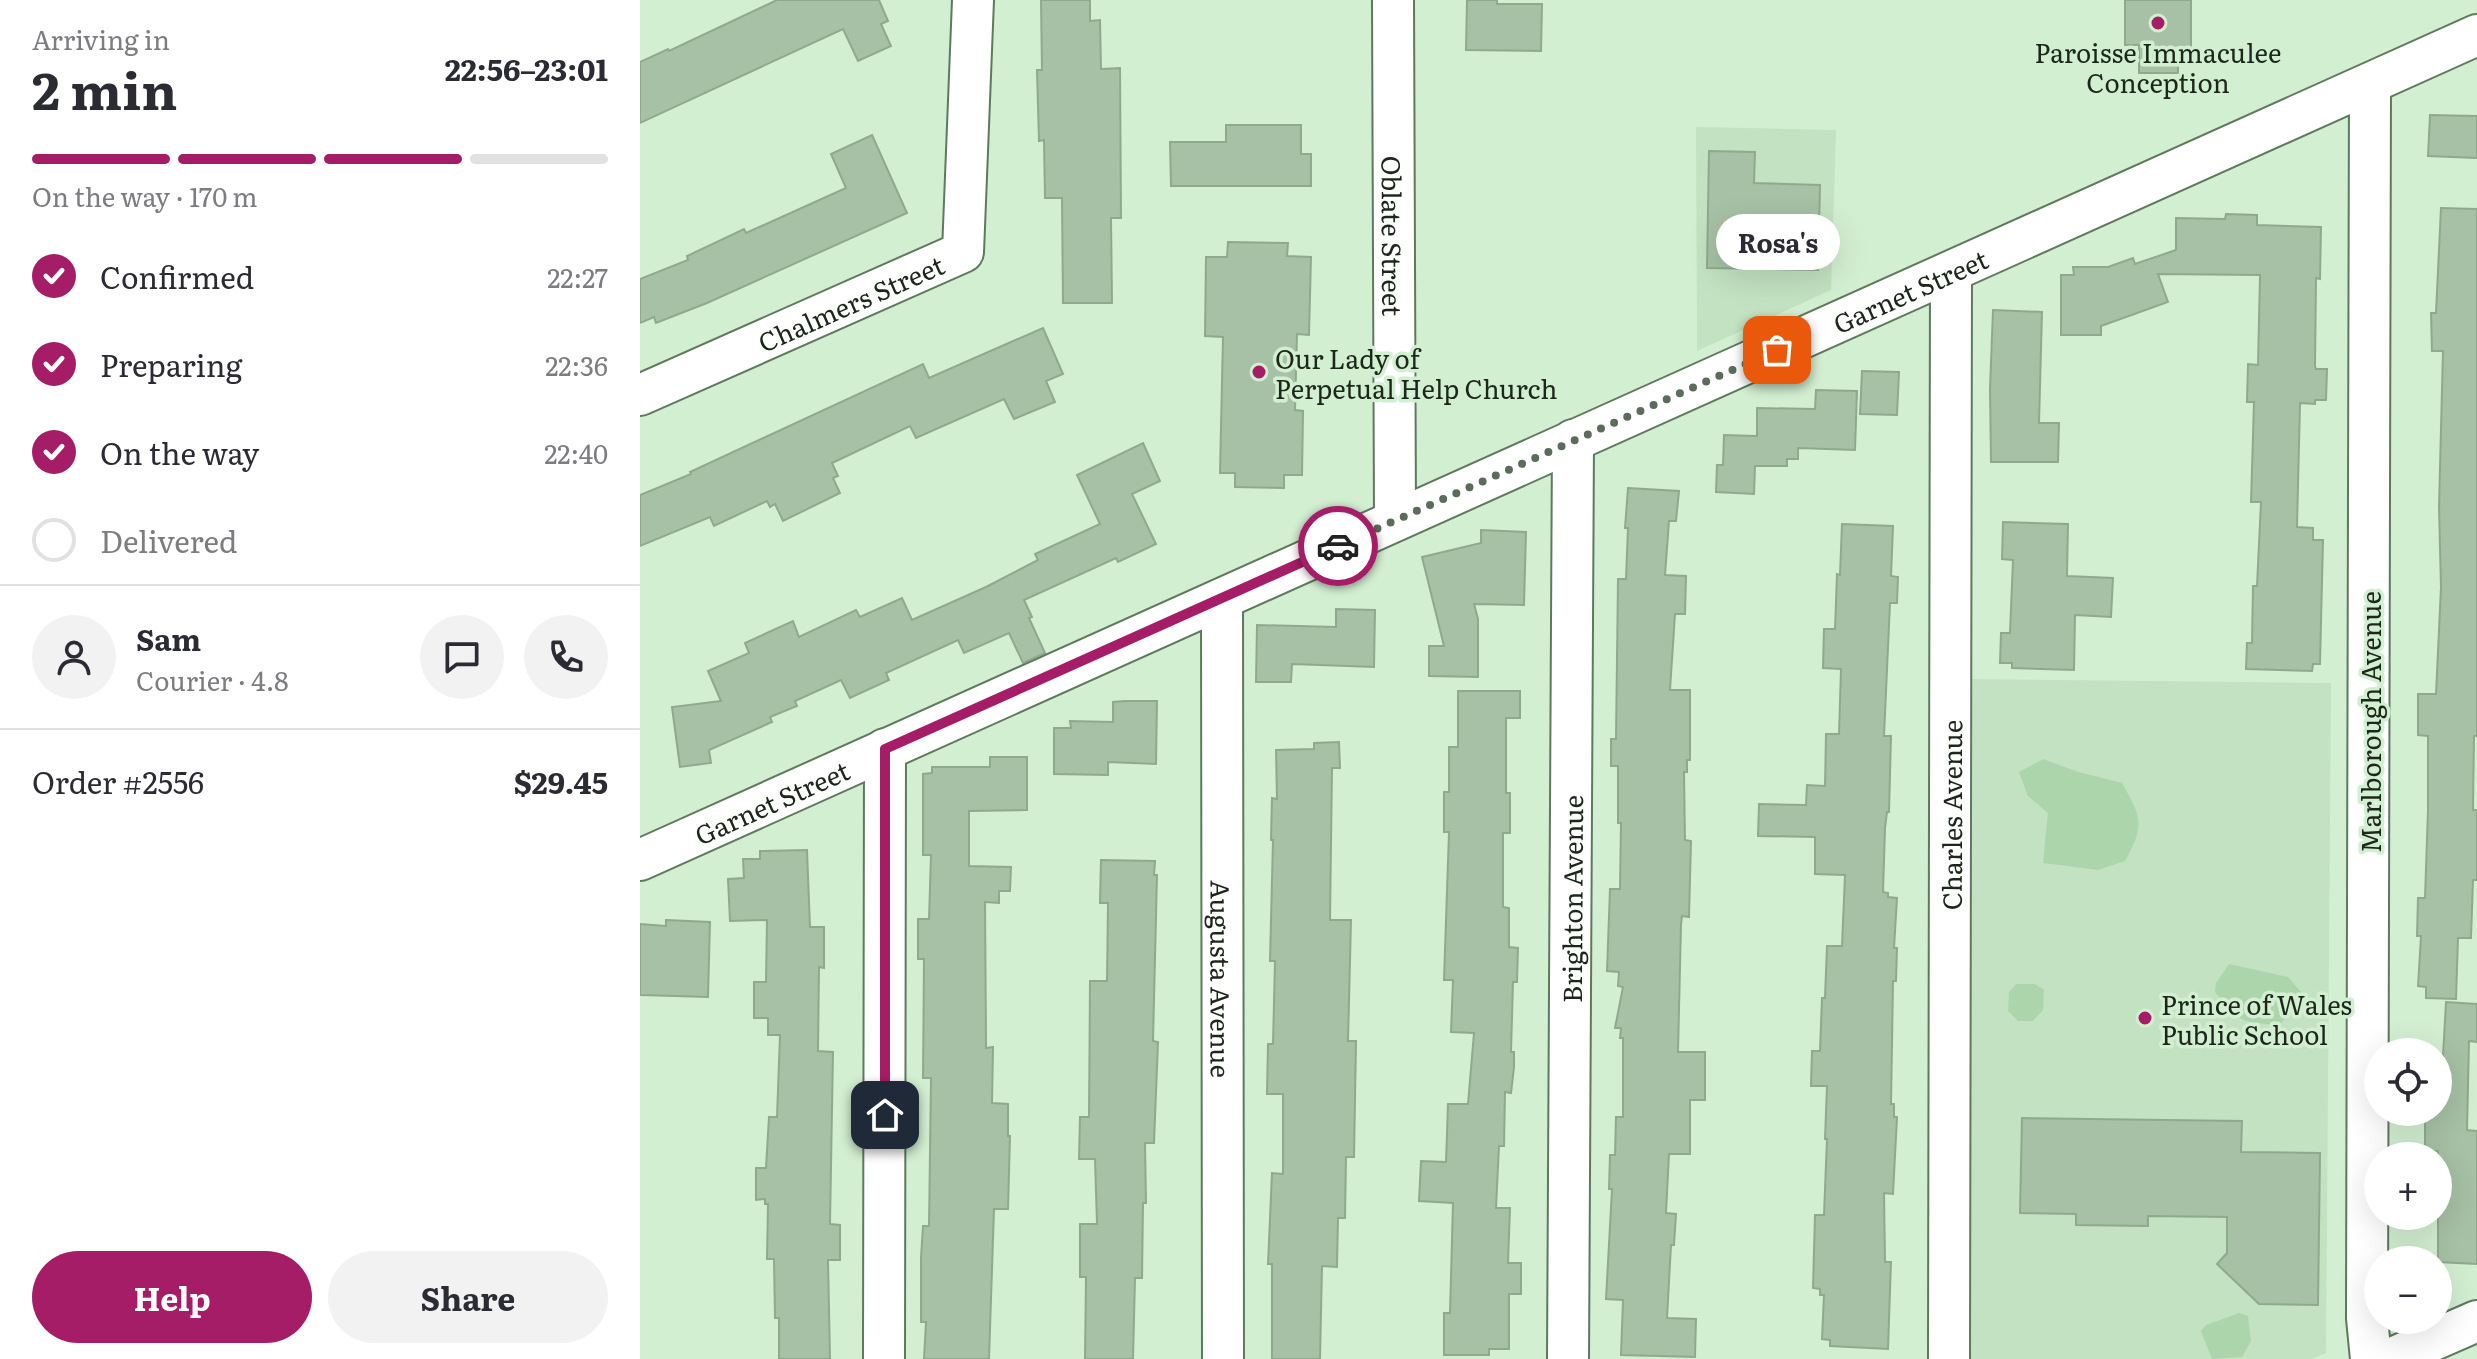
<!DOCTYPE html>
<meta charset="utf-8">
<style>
:root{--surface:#fff;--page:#f2f2f3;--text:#2b2b33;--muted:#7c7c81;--line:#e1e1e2;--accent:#a51d66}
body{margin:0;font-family:Literata,serif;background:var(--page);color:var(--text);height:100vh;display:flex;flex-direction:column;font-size:30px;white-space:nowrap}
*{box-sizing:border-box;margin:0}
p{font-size:26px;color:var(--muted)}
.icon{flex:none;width:44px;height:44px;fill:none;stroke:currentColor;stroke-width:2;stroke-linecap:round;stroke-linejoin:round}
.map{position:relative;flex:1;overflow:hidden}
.sheet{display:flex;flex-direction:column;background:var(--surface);width:640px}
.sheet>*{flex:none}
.fabs{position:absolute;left:1724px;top:1038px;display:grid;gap:16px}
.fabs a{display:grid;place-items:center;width:88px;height:88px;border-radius:50%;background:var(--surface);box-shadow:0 8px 32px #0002;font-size:40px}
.pin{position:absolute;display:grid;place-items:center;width:68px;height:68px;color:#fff;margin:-34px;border-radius:16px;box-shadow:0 4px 12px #0006}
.courier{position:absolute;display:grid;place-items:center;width:80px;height:80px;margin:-40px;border:6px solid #a51d66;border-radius:50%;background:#fff;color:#222;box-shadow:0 2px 10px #0007}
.bubble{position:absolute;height:56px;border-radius:28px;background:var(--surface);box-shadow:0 8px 32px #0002;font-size:26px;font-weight:700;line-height:56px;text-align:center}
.headline em{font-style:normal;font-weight:700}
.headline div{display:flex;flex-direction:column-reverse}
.headline{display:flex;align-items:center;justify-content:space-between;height:136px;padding:0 32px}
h1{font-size:52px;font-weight:700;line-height:60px}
.bar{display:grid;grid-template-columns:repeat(4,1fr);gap:12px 8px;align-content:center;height:96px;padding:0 32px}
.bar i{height:10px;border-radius:6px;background:var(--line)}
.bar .active{background:var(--accent)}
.bar p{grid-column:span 4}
.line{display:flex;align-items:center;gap:20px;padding:0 32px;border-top:2px solid var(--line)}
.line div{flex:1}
.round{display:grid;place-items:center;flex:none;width:84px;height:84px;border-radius:42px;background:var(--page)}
ol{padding:0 32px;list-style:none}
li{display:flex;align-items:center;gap:24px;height:88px}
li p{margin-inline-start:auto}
li .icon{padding:8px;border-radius:50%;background:var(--accent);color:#fff;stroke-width:4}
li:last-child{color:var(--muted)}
li i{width:44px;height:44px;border:4px solid var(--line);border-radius:50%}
.primary-button{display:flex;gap:16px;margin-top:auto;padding:16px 32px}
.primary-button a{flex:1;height:92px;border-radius:48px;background:var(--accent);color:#fff;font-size:32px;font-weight:700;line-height:92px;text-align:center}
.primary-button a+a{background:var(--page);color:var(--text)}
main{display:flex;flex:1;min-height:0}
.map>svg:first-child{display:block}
.built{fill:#c2e2c1}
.green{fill:#add5ac}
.building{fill:#a6c1a5;stroke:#8fa98e;stroke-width:2}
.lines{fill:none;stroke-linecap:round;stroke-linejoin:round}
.minor-casing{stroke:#5f785e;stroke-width:44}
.minor{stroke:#fff;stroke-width:40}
.done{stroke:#5c6c5b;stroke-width:8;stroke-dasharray:0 14.4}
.route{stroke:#a51d66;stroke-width:10}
.poi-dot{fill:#a51d66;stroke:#d3efd2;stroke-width:3}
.labels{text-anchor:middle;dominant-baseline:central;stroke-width:7;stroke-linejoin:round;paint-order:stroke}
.poi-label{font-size:26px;fill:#1c261b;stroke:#d3efd2;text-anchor:start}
.street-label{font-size:26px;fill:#1c261b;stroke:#d3efd2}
</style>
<main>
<section class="sheet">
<div class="headline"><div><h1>2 min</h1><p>Arriving in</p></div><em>22:56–23:01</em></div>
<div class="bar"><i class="active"></i><i class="active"></i><i class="active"></i><i></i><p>On the way · 170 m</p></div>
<ol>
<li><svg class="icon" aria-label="check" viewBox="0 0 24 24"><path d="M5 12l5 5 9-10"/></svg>Confirmed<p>22:27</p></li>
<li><svg class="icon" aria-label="check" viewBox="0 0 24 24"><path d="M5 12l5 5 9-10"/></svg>Preparing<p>22:36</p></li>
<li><svg class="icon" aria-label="check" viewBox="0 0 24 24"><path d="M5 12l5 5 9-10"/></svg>On the way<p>22:40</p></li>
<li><i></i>Delivered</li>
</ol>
<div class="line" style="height:144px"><a class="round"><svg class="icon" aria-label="person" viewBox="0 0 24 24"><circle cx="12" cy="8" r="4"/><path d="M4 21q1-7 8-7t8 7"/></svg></a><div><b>Sam</b><p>Courier · 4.8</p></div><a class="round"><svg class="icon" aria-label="chat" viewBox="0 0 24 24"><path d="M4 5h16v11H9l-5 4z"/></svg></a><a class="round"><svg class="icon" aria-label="phone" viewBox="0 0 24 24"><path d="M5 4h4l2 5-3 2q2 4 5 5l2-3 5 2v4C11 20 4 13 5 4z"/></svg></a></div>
<div class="line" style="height:104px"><div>Order #2556</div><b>$29.45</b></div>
<div class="primary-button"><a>Help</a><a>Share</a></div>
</section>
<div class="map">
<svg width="1837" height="1359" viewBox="0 0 1837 1359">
<rect width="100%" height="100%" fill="#d3efd2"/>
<g class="built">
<polygon points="1056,127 1196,130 1191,290 1057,351"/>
<polygon points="1321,679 1691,683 1686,1353 1672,1359 1321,1359"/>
</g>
<g class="green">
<path d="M1403,759L1438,772L1482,783C1502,818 1505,825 1485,861L1458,870L1403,863L1408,813L1388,796L1379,772Z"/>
<path d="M1589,964L1648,977L1663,994L1640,1025C1601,1022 1601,1024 1575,992L1576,983Z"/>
<polygon points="1376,984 1395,984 1404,990 1403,1010 1393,1021 1378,1021 1368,1011 1369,992"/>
<polygon points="1599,1313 1608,1316 1611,1341 1602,1357 1572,1359 1561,1331 1566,1325"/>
</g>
<g class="building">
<polygon points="137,0 239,0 248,21 241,24 251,46 218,61 203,29 0,123 0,62 28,49 29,51"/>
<polygon points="401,0 450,0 450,21 460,20 461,69 480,68 481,218 471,218 472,303 423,303 422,198 405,198 404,140 399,141 397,70 402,70"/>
<polygon points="827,0 857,0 857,4 902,4 901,51 826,50"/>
<polygon points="1485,0 1551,0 1551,47 1538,47 1538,73 1499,73 1499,45 1485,45"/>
<polygon points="1790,115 1837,116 1837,158 1788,156"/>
<polygon points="586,125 661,125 661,154 671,154 671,186 531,186 530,142 586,142"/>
<polygon points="232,135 267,213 67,303 16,323 14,317 0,323 0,279 48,260 47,256 104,229 106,233 206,188 191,154"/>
<polygon points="1069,151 1115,152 1114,183 1180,185 1178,270 1067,268"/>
<polygon points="1801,208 1837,209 1837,736 1834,736 1833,810 1837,810 1837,880 1833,880 1831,938 1818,938 1816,999 1786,998 1786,987 1778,986 1781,936 1777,936 1778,898 1785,898 1788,810 1788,736 1778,735 1778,694 1796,694 1801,587 1799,507 1803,351 1792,351 1791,313 1796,313"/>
<polygon points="1586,214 1617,215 1617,225 1681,227 1680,279 1676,278 1675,366 1676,369 1687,369 1686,400 1675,400 1675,404 1660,403 1657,527 1673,528 1673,540 1683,540 1680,664 1673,664 1672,671 1606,669 1607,643 1612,643 1613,586 1617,586 1621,502 1611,502 1614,402 1607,402 1608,364 1618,365 1620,275 1518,274 1528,302 1461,326 1461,335 1421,335 1421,275 1434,275 1433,267 1468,267 1493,258 1495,264 1536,250 1536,218 1585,219"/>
<polygon points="588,242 648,243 647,256 671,257 669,335 657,334 655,410 663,411 662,475 644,475 644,488 595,487 595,473 580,473 583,337 565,336 566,257 587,257"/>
<polygon points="1353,310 1402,312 1399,423 1419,423 1418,462 1351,462 1350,389"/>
<polygon points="403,328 423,374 406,381 415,402 374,419 364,399 276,438 270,426 192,463 198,476 193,478 200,493 143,521 135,504 130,507 127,501 74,526 70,517 0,546 0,495 51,474 50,472 283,364 289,378"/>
<polygon points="1222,371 1259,372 1257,415 1220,414"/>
<polygon points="1176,390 1217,391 1215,450 1158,448 1158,459 1147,459 1147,466 1115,466 1114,494 1076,492 1077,465 1083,465 1084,435 1117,436 1117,408 1175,409"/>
<polygon points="503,443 520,481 492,494 516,544 478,562 476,558 384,600 392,617 389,618 405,653 383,663 369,633 324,653 318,640 246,673 249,680 210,698 201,680 155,701 157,706 130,717 132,722 69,750 71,763 40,767 32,707 81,701 68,671 109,653 105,643 153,621 159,637 216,610 220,617 262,598 272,620 346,587 398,560 395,554 460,524 437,475"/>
<polygon points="988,488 1039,491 1036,521 1029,521 1025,575 1046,576 1045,614 1035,614 1030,690 1050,690 1050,760 1047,760 1047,772 1044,772 1045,840 1051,841 1049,917 1042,916 1041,925 1038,1052 1065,1052 1065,1100 1050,1100 1050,1154 1029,1154 1026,1213 1036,1214 1034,1245 1031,1245 1027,1318 1056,1319 1055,1357 981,1355 983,1300 966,1299 972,1189 969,1189 970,1155 975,1155 976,1117 983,1117 983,1038 980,1038 981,1028 975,1028 983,987 978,986 979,972 967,971 970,889 980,889 981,823 978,823 978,766 971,766 971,739 976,739 978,579 986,579 988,528 985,528"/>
<polygon points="1363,522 1428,524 1427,576 1473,578 1471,617 1435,615 1434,670 1372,668 1372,663 1360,663 1361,633 1370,633 1373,560 1362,559"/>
<polygon points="1202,524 1253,526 1251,576 1258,577 1257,603 1250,603 1244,736 1251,736 1249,812 1247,812 1245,828 1243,892 1248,893 1248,897 1257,898 1254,948 1257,948 1256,981 1253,981 1251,1104 1254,1104 1254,1117 1257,1117 1253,1194 1244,1193 1245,1262 1251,1262 1248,1349 1190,1346 1190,1340 1182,1339 1184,1295 1180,1295 1180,1289 1173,1288 1175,1215 1184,1215 1187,1139 1185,1139 1187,1086 1171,1086 1172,1051 1180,1051 1182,998 1185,998 1187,946 1202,946 1205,875 1175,874 1175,837 1118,836 1119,804 1166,805 1167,785 1185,786 1186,734 1199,734 1201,669 1183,668 1184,629 1195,629 1197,574 1200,575"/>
<polygon points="841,530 886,532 884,605 834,604 838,619 838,677 789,676 789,646 804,646 782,557 841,543"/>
<polygon points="696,609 735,610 734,667 652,664 651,682 616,682 617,625 696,627"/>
<polygon points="818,691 880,691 880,718 866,718 866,793 870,793 870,833 863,833 863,907 869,908 869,947 878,948 877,982 873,982 871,1052 874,1052 874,1067 871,1093 865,1092 864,1146 859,1146 856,1208 870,1208 868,1263 881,1263 881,1294 869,1294 869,1349 849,1349 849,1355 804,1355 804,1313 810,1313 813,1203 779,1201 781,1161 806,1162 808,1104 828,1104 834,1033 811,1032 813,980 804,980 809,832 804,832 804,792 809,792 809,747 818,747"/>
<polygon points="485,701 517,701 516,764 468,762 468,775 414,774 414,728 431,728 430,721 473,722 473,702"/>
<polygon points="699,742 700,768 692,768 690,920 711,920 708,1041 716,1041 714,1157 706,1157 705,1218 698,1218 697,1267 682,1266 680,1359 632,1359 632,1264 628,1264 632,1173 643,1174 643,1094 627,1094 628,1044 633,1044 635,961 630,961 633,840 631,840 632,798 637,799 636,750 674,749 674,743"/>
<polygon points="350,757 387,757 387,810 329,811 329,866 371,867 370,891 359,891 359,903 345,902 346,1044 346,1048 353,1047 352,1103 368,1104 368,1136 370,1136 368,1209 354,1209 349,1359 284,1359 286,1322 281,1322 281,1258 283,1226 289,1226 291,1078 283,1078 284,959 278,959 278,919 289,919 291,855 283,855 283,774 292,773 292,767 350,767"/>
<polygon points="167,850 170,927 184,927 184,968 179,967 178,1051 193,1052 190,1224 200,1225 200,1260 188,1260 190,1359 139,1359 139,1318 135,1318 134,1259 127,1259 128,1204 125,1204 125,1199 116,1200 116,1168 126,1168 129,1117 137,1117 140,1035 128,1035 128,1018 114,1018 114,982 126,982 127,920 90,921 88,879 104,878 103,859 120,859 120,851"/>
<polygon points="461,860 515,861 514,875 517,875 513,1041 518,1042 514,1143 505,1143 506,1203 503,1203 502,1278 495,1278 493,1359 445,1359 446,1277 440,1277 440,1224 457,1224 455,1159 439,1159 440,1117 449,1117 450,981 467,981 468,903 460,903"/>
<polygon points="26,920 70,922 68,997 0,995 0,924 26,926"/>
<polygon points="1806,1002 1837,1004 1837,1042 1829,1041 1827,1130 1837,1131 1837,1264 1798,1262 1798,1151 1785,1151 1785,1113 1798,1113 1798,1056 1803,1056"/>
<polygon points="1382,1118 1602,1121 1601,1152 1680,1153 1678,1305 1619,1304 1577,1264 1587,1253 1587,1217 1508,1216 1508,1226 1436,1225 1436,1214 1380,1213"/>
</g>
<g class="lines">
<defs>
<g id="minor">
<path id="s1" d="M753,0L755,519"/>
<polyline points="1730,84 1727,1318 1731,1359"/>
<path id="s2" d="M0,395L323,252L333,0"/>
<path id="s3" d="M582,599L583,1359"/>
<path id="s4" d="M0,860L1837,35"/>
<polyline points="244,1359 245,749"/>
<path id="s5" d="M928,1359L933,440"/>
<path id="s6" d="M1309,1359L1311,272"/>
<polyline points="1750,1359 1837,1321"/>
</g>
</defs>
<use href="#minor" class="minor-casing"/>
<use href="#minor" class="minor"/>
</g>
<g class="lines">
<polyline class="done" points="698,546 1137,350"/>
<polyline class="route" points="245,1115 245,749 698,546"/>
</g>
<g class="poi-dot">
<circle cx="1518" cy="23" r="8"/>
<circle cx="619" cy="372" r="8"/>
<circle cx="1505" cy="1018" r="8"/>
</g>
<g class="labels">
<g class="poi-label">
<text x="1518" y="51" text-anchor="middle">Paroisse Immaculee<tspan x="1518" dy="30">Conception</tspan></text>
<text x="635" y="357">Our Lady of<tspan x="635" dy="30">Perpetual Help Church</tspan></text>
<text x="1521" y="1003">Prince of Wales<tspan x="1521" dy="30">Public School</tspan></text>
</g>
<g class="street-label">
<text stroke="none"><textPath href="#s1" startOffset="236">Oblate Street</textPath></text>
<text stroke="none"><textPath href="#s4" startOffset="1392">Garnet Street</textPath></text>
<text stroke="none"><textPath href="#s2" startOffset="230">Chalmers Street</textPath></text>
<text transform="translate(1729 722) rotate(-90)">Marlborough Avenue</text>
<text stroke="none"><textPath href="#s4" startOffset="144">Garnet Street</textPath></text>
<text stroke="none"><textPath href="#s6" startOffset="544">Charles Avenue</textPath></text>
<text stroke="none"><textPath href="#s5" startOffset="460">Brighton Avenue</textPath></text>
<text stroke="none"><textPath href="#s3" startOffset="380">Augusta Avenue</textPath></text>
</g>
</g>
</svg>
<div class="fabs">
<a><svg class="icon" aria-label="locate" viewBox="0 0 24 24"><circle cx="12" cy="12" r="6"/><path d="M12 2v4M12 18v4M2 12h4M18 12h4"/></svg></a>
<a>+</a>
<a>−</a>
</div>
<div class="pin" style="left:1137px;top:350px;background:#ea580c"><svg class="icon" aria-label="bag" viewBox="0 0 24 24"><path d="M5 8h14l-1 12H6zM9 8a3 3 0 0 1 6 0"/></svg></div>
<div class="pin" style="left:245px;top:1115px;background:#1f2937"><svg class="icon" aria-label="home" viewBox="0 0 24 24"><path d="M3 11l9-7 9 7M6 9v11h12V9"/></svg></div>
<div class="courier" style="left:698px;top:546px"><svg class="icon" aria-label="car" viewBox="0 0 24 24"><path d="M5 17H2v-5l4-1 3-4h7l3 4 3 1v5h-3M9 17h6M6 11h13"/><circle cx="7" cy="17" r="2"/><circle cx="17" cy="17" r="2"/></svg></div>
<div class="bubble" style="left:1076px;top:214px;width:124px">Rosa's</div>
</div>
</main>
